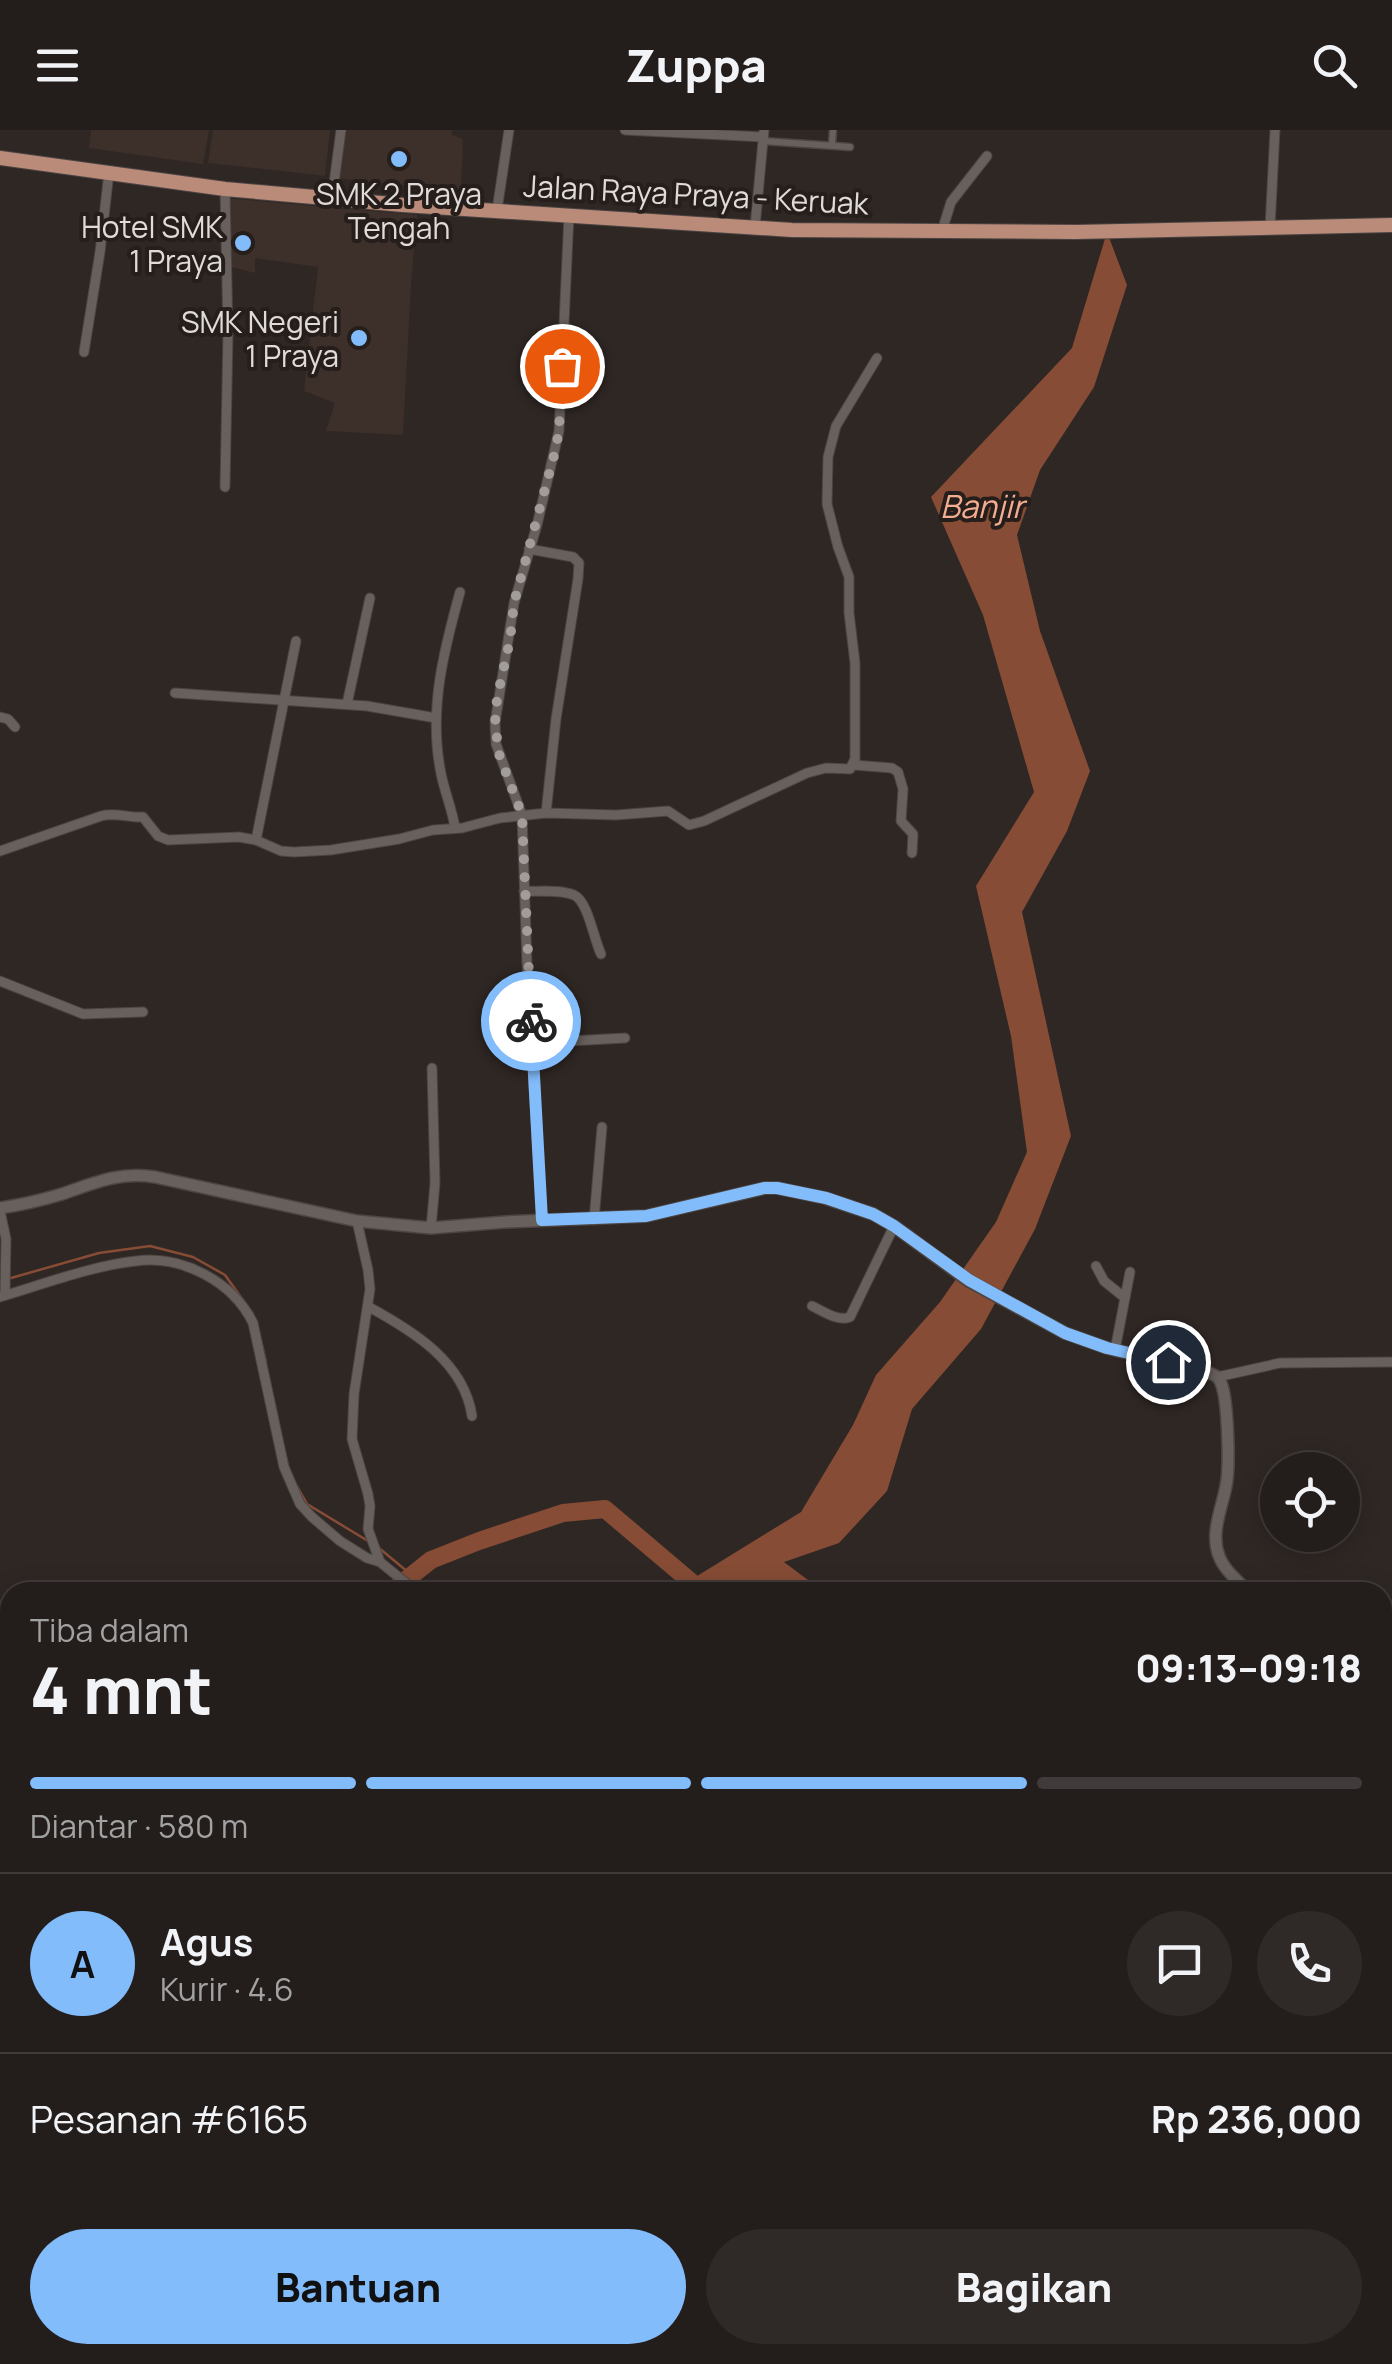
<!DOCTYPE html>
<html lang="id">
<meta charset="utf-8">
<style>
:root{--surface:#231d1b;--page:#2f2a28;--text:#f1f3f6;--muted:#a3a2a3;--line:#403b3a;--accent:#83bcfb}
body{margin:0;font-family:Manrope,sans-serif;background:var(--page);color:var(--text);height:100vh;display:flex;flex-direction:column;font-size:38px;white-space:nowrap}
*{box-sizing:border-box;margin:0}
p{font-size:32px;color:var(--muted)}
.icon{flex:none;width:55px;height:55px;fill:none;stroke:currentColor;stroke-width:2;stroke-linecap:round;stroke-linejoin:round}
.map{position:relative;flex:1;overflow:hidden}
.panel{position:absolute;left:0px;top:1452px;width:1392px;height:782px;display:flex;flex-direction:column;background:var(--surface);border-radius:30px 30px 0 0;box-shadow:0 5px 25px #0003,0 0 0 2px var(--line)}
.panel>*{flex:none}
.buttons{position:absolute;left:1260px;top:1322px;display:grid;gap:20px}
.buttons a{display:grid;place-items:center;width:100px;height:100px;border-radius:50%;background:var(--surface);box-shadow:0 5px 25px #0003,0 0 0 2px var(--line);font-size:50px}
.pin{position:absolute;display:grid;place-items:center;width:85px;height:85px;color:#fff;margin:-42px;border:5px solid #fff;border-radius:50%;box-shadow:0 2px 10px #0007}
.courier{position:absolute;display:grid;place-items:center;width:100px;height:100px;margin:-50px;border:8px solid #83bcfb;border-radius:50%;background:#fff;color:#222;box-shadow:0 2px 12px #0007}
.summary em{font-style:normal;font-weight:800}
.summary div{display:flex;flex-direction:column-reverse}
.summary{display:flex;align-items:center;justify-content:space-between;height:170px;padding:0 30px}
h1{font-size:65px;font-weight:800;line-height:75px}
.bar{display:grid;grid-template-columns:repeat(4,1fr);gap:15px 10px;align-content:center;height:120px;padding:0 30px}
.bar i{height:12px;border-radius:8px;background:var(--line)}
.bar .active{background:var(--accent)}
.bar p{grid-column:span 4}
.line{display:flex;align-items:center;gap:25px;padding:0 30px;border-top:2px solid var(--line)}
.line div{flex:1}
.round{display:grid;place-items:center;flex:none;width:105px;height:105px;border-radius:52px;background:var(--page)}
.primary-button{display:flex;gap:20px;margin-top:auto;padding:20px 30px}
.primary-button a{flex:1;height:115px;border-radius:60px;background:var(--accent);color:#111;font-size:40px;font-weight:800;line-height:115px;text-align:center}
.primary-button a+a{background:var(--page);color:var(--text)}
header{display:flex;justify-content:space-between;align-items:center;height:130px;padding:0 30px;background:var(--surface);font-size:45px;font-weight:800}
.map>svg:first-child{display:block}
.built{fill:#3d2f2a}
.water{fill:#864c35}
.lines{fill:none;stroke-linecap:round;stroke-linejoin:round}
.stream{stroke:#864c35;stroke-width:2.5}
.river{stroke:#864c35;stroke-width:18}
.pedestrian-casing{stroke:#4b4543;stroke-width:9}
.minor-casing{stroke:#4b4543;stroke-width:11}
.tertiary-casing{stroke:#4b4543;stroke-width:14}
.primary-casing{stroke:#4b4543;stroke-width:16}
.pedestrian{stroke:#68605d;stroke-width:6}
.minor{stroke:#68605d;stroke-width:9}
.tertiary{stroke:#68605d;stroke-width:11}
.primary{stroke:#ba8b79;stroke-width:14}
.done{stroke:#a29c9a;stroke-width:10;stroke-dasharray:0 18}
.route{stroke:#83bcfb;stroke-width:12}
.poi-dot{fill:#83bcfb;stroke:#251e1b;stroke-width:4}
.labels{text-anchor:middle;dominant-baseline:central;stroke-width:8;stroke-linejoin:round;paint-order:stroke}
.poi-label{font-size:30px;fill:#e0dbd9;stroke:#251e1b;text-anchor:end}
.street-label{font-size:30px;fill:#e0dbd9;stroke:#251e1b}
.water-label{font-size:32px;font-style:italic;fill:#f5ad91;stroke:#251e1b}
</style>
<header><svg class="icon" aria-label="menu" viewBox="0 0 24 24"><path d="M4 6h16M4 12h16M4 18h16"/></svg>Zuppa<svg class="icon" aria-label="search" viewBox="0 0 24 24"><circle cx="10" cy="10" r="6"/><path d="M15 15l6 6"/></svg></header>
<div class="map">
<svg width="1392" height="2234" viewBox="0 0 1392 2234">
<rect width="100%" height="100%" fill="#2f2724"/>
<g class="built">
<polygon points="91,0 209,0 203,34 89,18"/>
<polygon points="213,0 330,0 325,46 208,33"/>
<polygon points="340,0 452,0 452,5 463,9 461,61 333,48"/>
<polygon points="224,68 417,85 411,154 403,305 326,301 335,273 304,261 318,137 255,128 255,143 220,134"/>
</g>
<g class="water">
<polygon points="1107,102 1127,155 1094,257 1040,340 1017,405 1040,501 1090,641 1067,701 1022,782 1071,1006 1035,1099 981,1199 912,1279 887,1361 839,1413 784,1432 824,1462 703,1462 689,1451 801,1382 853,1295 876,1245 940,1172 996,1092 1027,1022 1011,906 976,756 1034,662 983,485 931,367 1072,218"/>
<polygon points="10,2079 10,2225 169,2225 158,2234 0,2234 0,2085"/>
</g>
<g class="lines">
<g class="stream">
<polyline points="11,1148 99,1123 150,1116 193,1127 225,1145 253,1184"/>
<polyline points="261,1211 266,1232"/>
<polyline points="285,1323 289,1340"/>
<polyline points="297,1356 307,1374 368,1411"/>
<polyline points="379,1418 432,1462"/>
</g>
<polyline class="river" points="396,1458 431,1430 479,1411 563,1383 605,1379 703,1462"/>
<defs>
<g id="pedestrian">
<polyline points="763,11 850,17"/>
<polyline points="832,15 833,0"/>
</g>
<g id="minor">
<polyline points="625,0 763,7"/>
<polyline points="225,59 228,204 225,357"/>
<polyline points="332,68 341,0"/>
<polyline points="497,80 509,0"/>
<polyline points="755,97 764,0"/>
<polyline points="1270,98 1275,0"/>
<polyline points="942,101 951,72 987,26"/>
<polyline points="84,222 100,122 109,42"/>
<polyline points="529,419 573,427 579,433 578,449 556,589 546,683"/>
<polyline points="175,563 367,576 436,588"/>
<polyline points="347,574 370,468"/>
<polyline points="0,587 8,589 15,597"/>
<polyline points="854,635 892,638 898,642 903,659 901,691 913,704 912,723"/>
<path d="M455,698C452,677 443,659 440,638C429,578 444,520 460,462"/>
<polyline points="256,710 296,511"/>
<path d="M0,721L101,686C115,682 129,688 143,687L158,706L168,710L239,707L256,710L281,721L294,722L331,720L399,709L433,700L462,698L500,688L546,683L616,685L668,681L689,695L704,691L807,643L826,638L850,639L855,629V533L849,483V447L838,417L827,374L828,327L836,296L877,228"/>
<path d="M524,761C538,762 560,759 574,765C588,771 594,810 601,824"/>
<polyline points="0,851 83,884 143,882"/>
<polyline points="532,913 625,908"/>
<polyline points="0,1081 6,1109 5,1165"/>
<polyline points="594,1090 602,997"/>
<polyline points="357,1091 368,1140 370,1159 354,1264 352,1309 368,1364 370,1376 368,1399 380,1432"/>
<polyline points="542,1091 527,834 522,685 496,614 495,593 514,473 537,395 559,301 569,85"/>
<polyline points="431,1098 435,1053 432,938"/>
<polyline points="1096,1136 1104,1151 1125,1168"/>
<path d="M0,1167C44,1154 91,1136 136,1131C183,1125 233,1152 253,1193L284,1337L300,1374L312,1387L340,1411L367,1428L380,1432L417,1462"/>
<path d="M812,1176C823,1181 838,1192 850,1187L894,1096"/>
<path d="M369,1177C413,1201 464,1232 472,1286"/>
<polyline points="1115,1220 1130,1142"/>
<polyline points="1217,1247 1280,1233 1392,1232"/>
<polyline points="1382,1778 1392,1774"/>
<polyline points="377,2225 381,2234"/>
</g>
<g id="tertiary">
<path d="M0,1078C21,1075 42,1070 62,1064C94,1053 120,1041 155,1047L357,1091L431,1098L505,1092L646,1086L765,1058H777L825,1068L873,1084L894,1096L969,1151L1065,1203L1107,1218L1210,1243C1217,1247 1217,1245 1221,1253C1228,1269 1230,1338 1226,1356C1222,1378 1210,1403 1219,1426C1224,1440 1239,1452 1249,1462"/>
<polyline points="1382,1667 1392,1680"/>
</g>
<polyline id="primary" points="0,28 225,59 403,75 792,100 1076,102 1392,95"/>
</defs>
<use href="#pedestrian" class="pedestrian-casing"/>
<use href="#minor" class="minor-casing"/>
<use href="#tertiary" class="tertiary-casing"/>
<use href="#primary" class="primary-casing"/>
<use href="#pedestrian" class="pedestrian"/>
<use href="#minor" class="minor"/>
<use href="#tertiary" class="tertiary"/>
<use href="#primary" class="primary"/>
</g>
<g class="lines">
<polyline class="done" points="531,891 522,685 499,624 495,593 497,568 510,510 514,473 555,322 559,301 562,236"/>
<polyline class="route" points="531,891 542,1090 646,1086 764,1058 777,1058 826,1068 873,1084 894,1096 969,1150 1065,1203 1107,1218 1168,1232"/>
</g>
<g class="poi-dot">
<circle cx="399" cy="29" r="10"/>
<circle cx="243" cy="113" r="10"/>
<circle cx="359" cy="208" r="10"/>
</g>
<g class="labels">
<g class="poi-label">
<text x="399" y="63" text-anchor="middle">SMK 2 Praya<tspan x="399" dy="34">Tengah</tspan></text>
<text x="223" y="96">Hotel SMK<tspan x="223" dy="34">1 Praya</tspan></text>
<text x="339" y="191">SMK Negeri<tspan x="339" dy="34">1 Praya</tspan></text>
</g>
<g class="street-label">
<text transform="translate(696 64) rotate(3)">Jalan Raya Praya - Keruak</text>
</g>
<g class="water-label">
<text x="982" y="376">Banjir</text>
</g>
</g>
</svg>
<div class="buttons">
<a><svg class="icon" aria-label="locate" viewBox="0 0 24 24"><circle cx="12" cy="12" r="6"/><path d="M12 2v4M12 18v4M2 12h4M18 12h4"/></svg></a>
</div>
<div class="pin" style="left:562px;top:236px;background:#ea580c"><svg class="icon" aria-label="bag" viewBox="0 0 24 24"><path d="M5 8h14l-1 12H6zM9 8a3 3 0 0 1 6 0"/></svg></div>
<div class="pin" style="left:1168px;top:1232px;background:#1f2937"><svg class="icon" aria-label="home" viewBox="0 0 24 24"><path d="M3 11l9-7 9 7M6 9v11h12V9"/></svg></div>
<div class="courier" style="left:531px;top:891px"><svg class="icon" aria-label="bike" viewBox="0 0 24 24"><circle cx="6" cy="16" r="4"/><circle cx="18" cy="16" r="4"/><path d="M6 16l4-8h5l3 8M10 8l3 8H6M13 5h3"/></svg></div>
<section class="panel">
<div class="summary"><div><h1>4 mnt</h1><p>Tiba dalam</p></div><em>09:13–09:18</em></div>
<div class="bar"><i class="active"></i><i class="active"></i><i class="active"></i><i></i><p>Diantar · 580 m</p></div>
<div class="line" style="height:180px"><b class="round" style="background:var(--accent);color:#111">A</b><div><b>Agus</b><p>Kurir · 4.6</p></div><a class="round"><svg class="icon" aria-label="chat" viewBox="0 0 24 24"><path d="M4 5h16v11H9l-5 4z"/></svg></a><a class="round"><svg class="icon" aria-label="phone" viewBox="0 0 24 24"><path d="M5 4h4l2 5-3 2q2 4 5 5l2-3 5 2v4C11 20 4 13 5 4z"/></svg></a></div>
<div class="line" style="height:130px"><div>Pesanan #6165</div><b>Rp 236,000</b></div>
<div class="primary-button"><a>Bantuan</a><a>Bagikan</a></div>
</section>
</div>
